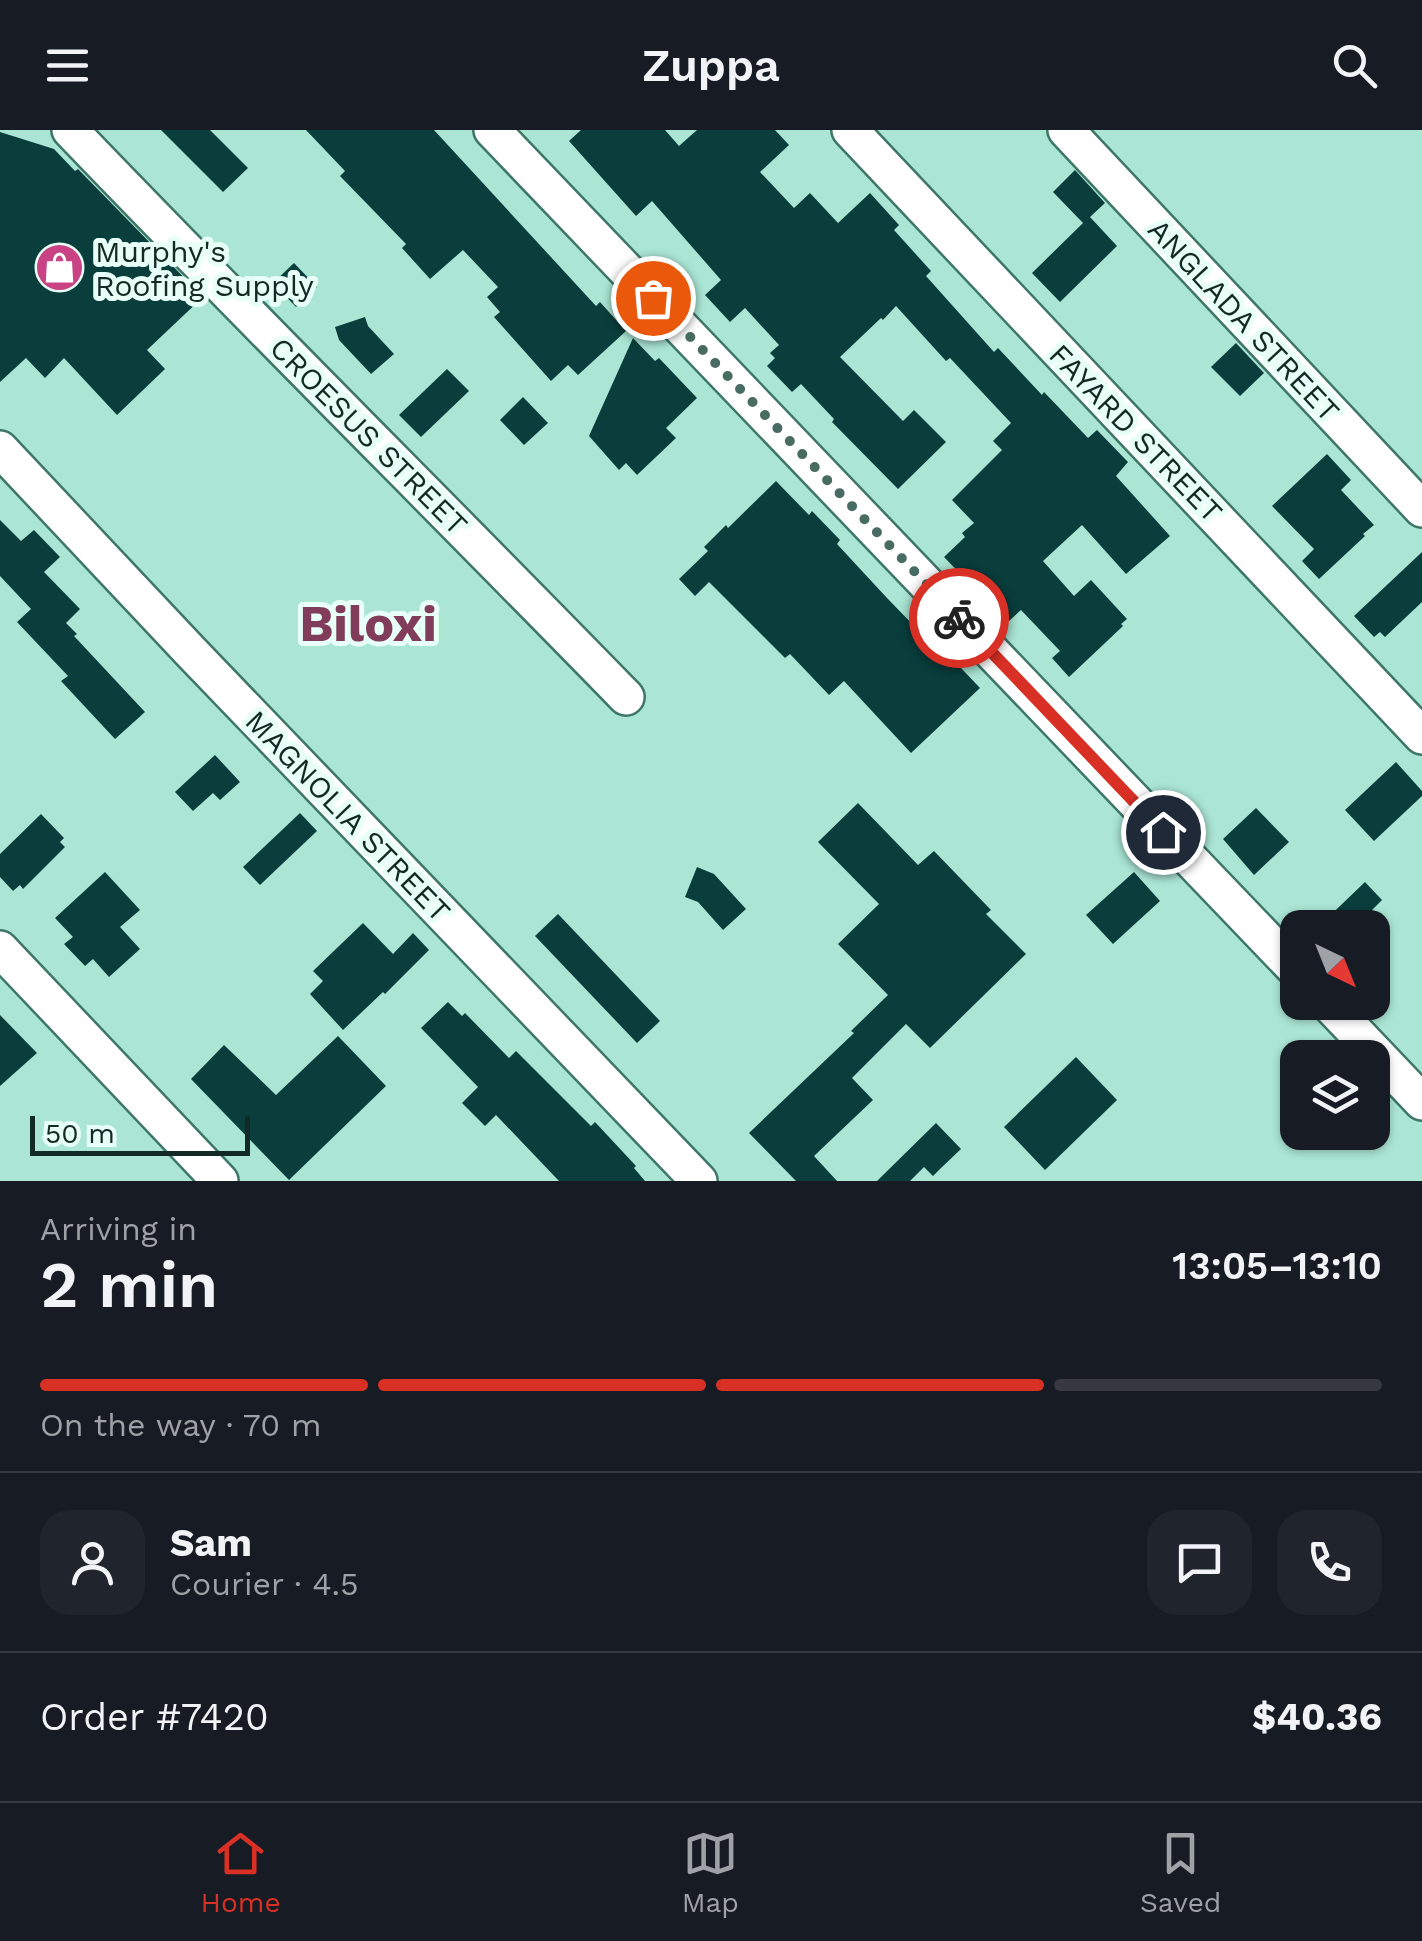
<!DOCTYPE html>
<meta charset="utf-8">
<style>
:root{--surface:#171b24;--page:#20242c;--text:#f1f3f6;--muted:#9ea1a6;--line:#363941;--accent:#d93025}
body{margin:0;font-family:"Work Sans",sans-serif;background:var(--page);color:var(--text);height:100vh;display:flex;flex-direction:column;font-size:38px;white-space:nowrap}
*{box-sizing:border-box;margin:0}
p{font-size:32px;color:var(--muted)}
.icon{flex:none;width:55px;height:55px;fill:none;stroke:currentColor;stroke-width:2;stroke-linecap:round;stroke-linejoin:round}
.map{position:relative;height:1051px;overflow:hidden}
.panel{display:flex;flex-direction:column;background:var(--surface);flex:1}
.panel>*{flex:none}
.needle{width:65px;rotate:137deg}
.fabs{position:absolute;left:1280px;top:780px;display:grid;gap:20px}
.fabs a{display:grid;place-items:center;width:110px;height:110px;border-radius:20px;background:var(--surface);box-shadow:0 2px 8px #0004;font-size:50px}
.scale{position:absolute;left:30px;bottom:25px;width:220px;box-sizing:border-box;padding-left:10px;border:5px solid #122a23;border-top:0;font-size:28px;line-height:35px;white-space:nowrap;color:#122a23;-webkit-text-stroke:8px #e7fff7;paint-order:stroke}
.pin{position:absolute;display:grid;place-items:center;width:85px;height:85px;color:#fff;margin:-42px;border:5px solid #fff;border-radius:50%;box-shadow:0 2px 10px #0007}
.courier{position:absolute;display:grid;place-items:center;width:100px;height:100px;margin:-50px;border:8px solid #d93025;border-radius:50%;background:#fff;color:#222;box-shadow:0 2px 12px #0007}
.summary em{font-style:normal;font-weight:600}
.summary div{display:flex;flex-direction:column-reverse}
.summary{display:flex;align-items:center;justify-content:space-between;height:170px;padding:0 40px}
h1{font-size:65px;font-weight:600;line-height:75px}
.bar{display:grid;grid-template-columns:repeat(4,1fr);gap:15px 10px;align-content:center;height:120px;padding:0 40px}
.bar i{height:12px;border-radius:8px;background:var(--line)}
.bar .on{background:var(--accent)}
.bar p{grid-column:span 4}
.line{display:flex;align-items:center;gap:25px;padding:0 40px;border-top:2px solid var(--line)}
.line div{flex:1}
.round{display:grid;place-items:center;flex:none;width:105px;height:105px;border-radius:30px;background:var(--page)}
header{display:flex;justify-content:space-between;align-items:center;height:130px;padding:0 40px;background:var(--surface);font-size:45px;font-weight:600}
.tabs{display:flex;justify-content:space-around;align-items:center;height:140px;border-top:2px solid var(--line);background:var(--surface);font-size:28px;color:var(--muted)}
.tabs a{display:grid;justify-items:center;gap:5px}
.tabs .on{color:var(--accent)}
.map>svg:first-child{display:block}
.building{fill:#093e3d}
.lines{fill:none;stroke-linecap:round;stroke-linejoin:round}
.street-casing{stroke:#3e7667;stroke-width:40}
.street{stroke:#fff;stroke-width:35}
.done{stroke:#486c61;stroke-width:10;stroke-dasharray:0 18}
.route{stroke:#d93025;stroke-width:12}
.labels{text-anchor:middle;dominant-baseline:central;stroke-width:10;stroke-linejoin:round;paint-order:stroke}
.poi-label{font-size:30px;fill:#122a23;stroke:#e7fff7;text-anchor:start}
.street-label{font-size:30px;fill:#122a23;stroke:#e7fff7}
.town-label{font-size:50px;font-weight:bold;fill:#803c5a;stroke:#e7fff7}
</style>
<header><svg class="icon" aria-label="menu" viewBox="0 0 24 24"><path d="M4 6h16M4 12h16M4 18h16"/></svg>Zuppa<svg class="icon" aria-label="search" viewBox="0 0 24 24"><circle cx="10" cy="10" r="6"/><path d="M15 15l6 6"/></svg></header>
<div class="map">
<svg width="1422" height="1051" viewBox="0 0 1422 1051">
<rect width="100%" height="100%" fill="#abe6d4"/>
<g class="building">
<polygon points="161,0 210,0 248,38 223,62"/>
<polygon points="306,0 434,0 596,176 600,172 626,201 578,245 568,235 551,251 494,187 500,182 487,167 498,157 463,120 430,149 402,118 406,114 340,46 345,41"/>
<polygon points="581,0 665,0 679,16 697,0 775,0 789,15 760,42 794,78 810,63 838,93 870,63 899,95 894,100 931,141 926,146 994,222 998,218 1042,265 1044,262 1088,308 1097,300 1128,332 1116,346 1170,406 1126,444 1082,395 1043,431 1074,466 1091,450 1127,489 1121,494 1123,496 1069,547 1052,528 1060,521 1021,480 1009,491 976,455 973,457 944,427 965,407 962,403 974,393 952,370 1002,320 993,311 1011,293 950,228 946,231 896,176 883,190 881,188 840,227 903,291 914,280 946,312 898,359 832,292 834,289 801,254 792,262 767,236 775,228 770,223 779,215 745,178 730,192 705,165 721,150 652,71 636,86 569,11"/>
<polygon points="0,2 54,19 75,41 78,39 203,167 147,220 165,239 117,285 64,228 45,248 26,228 0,252"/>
<polygon points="1075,40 1105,73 1090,87 1117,116 1060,172 1032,143 1083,93 1053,62"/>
<polygon points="294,133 317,157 296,177 273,153"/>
<polygon points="365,187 368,196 394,224 371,244 339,210 335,197"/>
<polygon points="633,208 655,231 659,228 697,268 666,298 676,308 637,345 626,333 619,340 589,306"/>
<polygon points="1236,213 1264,243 1240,266 1211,237"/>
<polygon points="447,239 469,261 421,307 399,285"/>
<polygon points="523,267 548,293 524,315 500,290"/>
<polygon points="1327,324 1351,350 1341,360 1374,395 1363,404 1365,406 1319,449 1302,431 1314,419 1272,376"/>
<polygon points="776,351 809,385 812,381 840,410 837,414 887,468 919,501 923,498 980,558 911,623 844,551 829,565 790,524 785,528 709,452 695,466 679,449 708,421 704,417 726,395 728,398"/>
<polygon points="0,390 21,411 34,400 60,427 44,442 80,479 66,493 77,504 74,506 145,582 115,609 61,551 68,546 17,492 31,479 0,446"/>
<polygon points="1422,422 1422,472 1385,507 1380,502 1374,507 1354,486"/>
<polygon points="215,625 240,652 220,670 213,663 193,681 175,662"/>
<polygon points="1396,632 1422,661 1422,666 1374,711 1345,680"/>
<polygon points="858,673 918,735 934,721 991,780 986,784 1026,824 930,918 906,894 852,948 873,970 814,1026 837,1051 796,1051 749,1003 854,903 851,901 888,865 838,814 879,774 818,712"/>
<polygon points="1256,678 1289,712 1254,745 1223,709"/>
<polygon points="300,683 317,701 260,755 243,737"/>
<polygon points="41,684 64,708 60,712 65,717 23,759 20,755 13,761 0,747 0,724"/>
<polygon points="697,737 714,744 746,779 723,800 698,772 685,767"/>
<polygon points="105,742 140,780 120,797 140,819 109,847 93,829 85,836 64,814 73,807 55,788"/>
<polygon points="1134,742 1160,771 1113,814 1086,785"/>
<polygon points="1365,752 1382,770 1372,780 1388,798 1317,798"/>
<polygon points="558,784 660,891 637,913 535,806"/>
<polygon points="363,793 393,824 413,803 429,820 385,864 383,862 343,900 310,864 323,851 313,841"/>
<polygon points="448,872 462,886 465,883 509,928 516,921 591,996 595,992 636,1036 634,1038 645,1051 559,1051 496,985 485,996 462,973 478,957 421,898"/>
<polygon points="0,885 37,923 0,956"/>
<polygon points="338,906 386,956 289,1050 191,949 224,915 276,965"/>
<polygon points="1076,927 1117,970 1045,1040 1004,997"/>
<polygon points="936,993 961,1019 940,1039 933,1046 924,1037 910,1051 877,1051"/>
</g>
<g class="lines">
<defs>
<g id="street">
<path d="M70,0C253,191 441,377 626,567"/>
<polyline points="492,0 1298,842"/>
<polyline points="850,0 1422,606"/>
<polyline points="1066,0 1422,379"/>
<polyline points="0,319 191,522 699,1051"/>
<polyline points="0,819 220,1051"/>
<polyline points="1327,872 1422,972"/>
</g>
</defs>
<use href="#street" class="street-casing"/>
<use href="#street" class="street"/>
</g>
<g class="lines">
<polyline class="done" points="653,168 959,488"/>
<polyline class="route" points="959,488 1163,702"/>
</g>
<defs>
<symbol id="shop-disc" viewBox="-11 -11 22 22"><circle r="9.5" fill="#c84284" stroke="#e7fff7"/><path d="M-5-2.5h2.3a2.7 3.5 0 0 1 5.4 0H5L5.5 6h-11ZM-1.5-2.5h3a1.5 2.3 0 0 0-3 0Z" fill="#fff"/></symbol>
</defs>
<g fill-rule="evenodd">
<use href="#shop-disc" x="32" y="110" width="55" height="55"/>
</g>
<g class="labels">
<g class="poi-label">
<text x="95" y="121">Murphy's<tspan x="95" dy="34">Roofing Supply</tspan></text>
</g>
<g class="street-label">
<text transform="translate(1244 190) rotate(47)">ANGLADA STREET</text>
<text transform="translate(1136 303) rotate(46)">FAYARD STREET</text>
<text transform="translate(369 306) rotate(45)">CROESUS STREET</text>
<text transform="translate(348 686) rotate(46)">MAGNOLIA STREET</text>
</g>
<g class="town-label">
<text x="368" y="493">Biloxi</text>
</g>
</g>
</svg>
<div class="fabs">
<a><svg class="needle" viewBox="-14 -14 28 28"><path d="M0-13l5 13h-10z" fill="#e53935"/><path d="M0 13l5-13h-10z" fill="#9ea1a6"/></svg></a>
<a><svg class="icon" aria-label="layers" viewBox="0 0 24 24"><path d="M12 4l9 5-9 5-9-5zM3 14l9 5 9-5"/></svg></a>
</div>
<div class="scale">50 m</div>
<div class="pin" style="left:653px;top:168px;background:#ea580c"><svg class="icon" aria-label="bag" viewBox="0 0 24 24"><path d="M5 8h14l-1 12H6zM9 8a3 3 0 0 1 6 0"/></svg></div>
<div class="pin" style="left:1163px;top:702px;background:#1f2937"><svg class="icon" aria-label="home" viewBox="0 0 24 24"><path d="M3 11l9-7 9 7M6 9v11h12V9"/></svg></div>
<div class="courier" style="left:959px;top:488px"><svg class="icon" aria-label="bike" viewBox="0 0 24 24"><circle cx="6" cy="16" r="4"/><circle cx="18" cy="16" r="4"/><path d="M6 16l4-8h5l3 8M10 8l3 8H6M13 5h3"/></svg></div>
</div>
<section class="panel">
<div class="summary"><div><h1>2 min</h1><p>Arriving in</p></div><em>13:05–13:10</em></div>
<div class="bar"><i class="on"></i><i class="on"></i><i class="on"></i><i></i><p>On the way · 70 m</p></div>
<div class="line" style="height:180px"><a class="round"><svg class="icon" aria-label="person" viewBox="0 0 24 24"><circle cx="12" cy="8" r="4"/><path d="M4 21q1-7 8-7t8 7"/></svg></a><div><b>Sam</b><p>Courier · 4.5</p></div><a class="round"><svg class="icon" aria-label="chat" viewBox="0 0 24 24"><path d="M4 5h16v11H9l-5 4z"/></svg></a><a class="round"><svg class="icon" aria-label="phone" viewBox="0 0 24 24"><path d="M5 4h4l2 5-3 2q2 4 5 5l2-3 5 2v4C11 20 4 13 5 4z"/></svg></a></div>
<div class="line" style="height:130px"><div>Order #7420</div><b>$40.36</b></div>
</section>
<nav class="tabs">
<a class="on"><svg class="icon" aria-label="home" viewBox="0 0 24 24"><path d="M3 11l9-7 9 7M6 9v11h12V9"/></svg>Home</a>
<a><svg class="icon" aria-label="map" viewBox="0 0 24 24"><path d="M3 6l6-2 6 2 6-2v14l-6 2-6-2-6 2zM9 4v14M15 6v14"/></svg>Map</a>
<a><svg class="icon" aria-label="saved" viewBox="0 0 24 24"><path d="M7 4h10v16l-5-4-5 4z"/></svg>Saved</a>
</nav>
